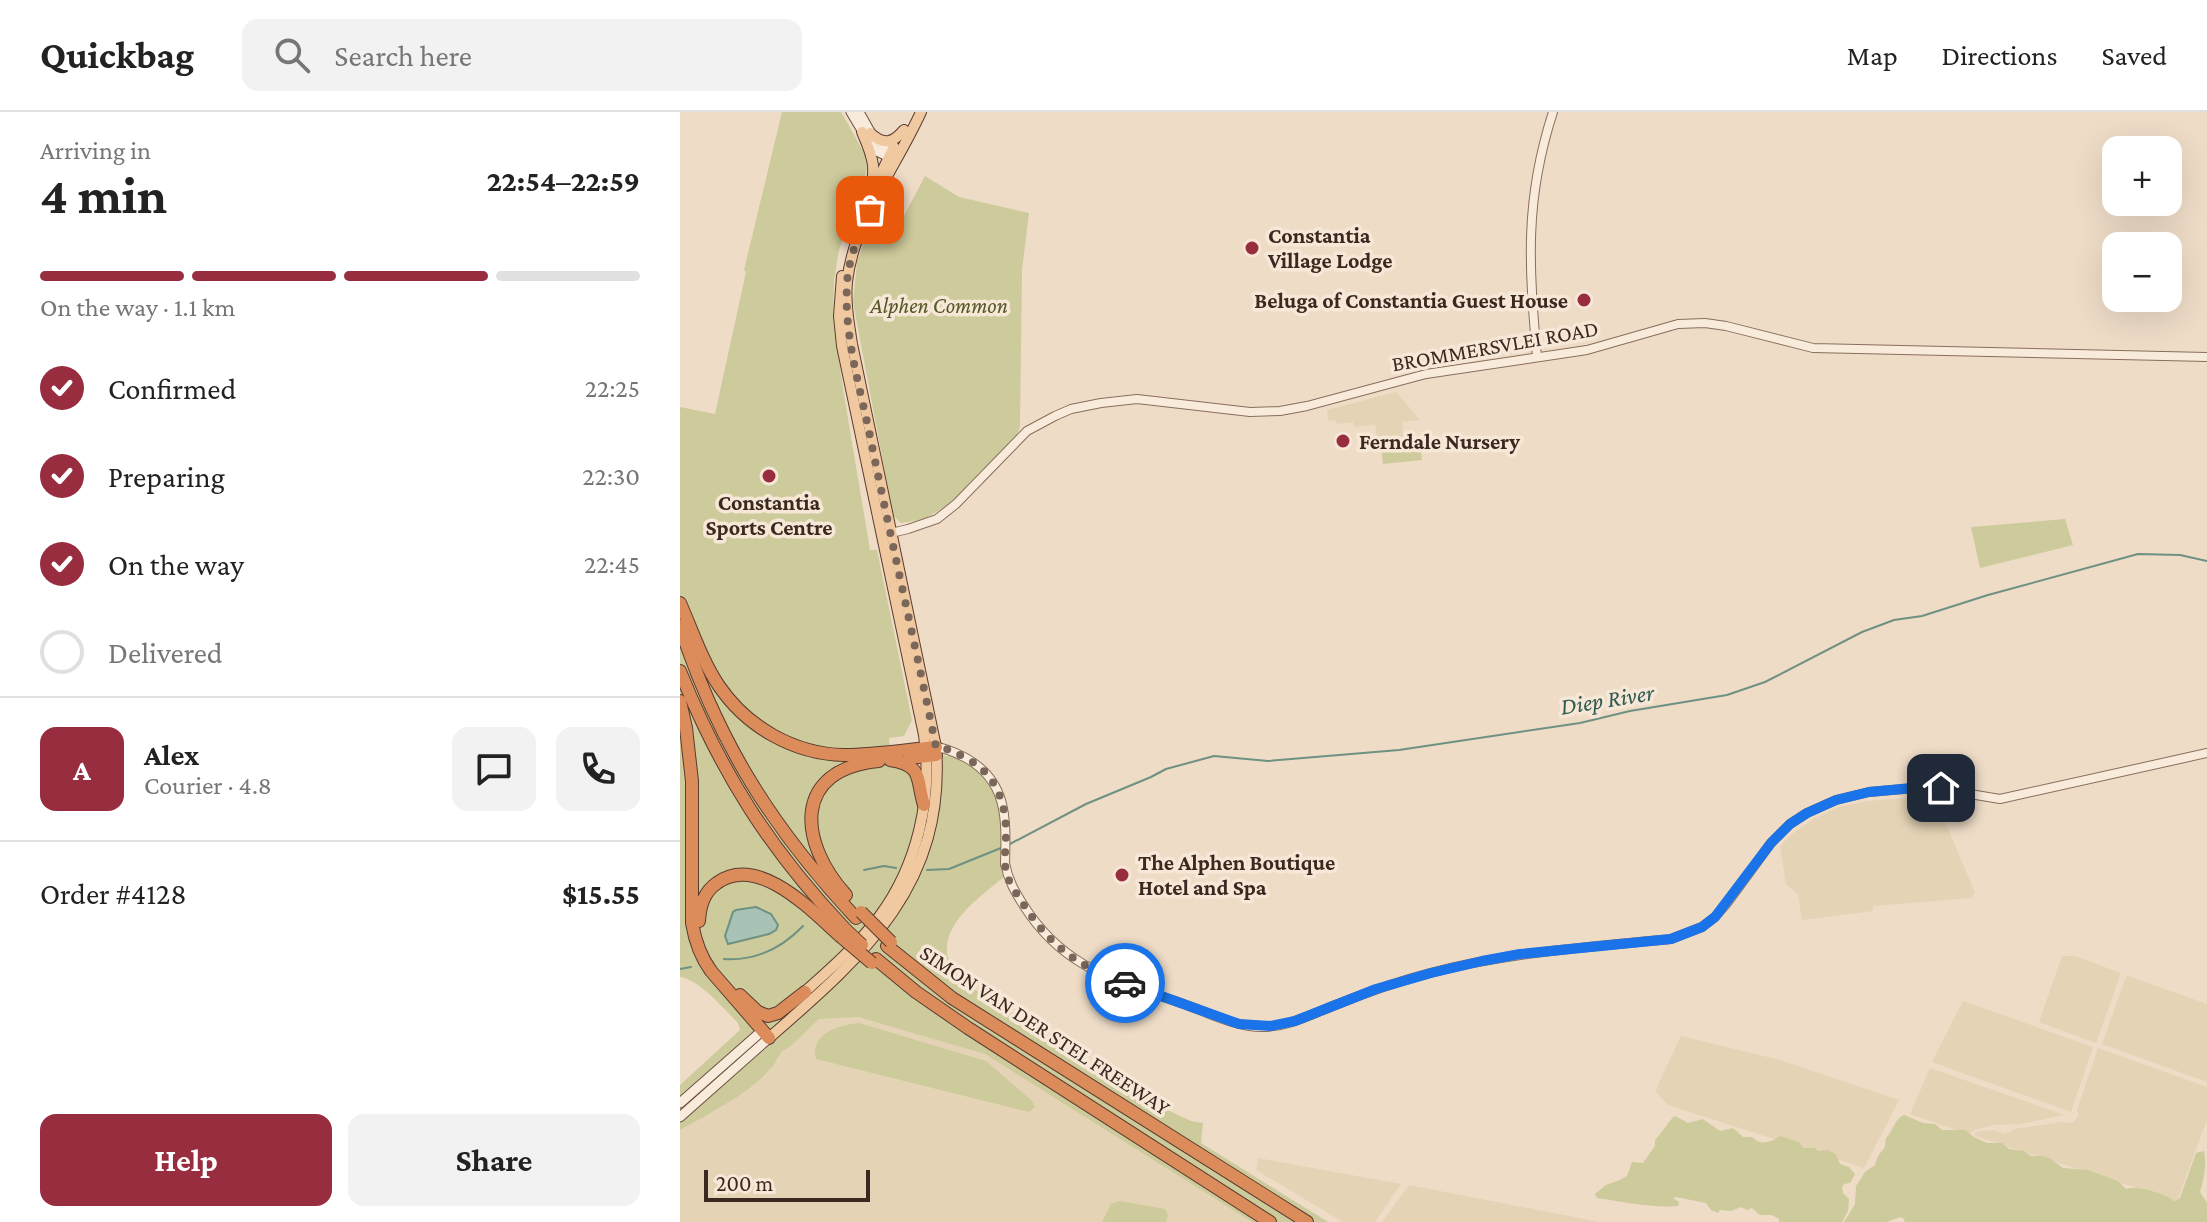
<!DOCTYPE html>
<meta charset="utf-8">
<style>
:root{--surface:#fff;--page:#f2f2f2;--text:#222;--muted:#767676;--line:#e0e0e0;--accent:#992d40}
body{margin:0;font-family:"Crimson Pro",serif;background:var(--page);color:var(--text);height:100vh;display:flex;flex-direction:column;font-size:30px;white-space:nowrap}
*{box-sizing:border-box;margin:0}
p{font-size:26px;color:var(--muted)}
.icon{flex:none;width:44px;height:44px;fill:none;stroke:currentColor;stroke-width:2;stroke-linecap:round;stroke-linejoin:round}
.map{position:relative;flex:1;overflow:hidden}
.details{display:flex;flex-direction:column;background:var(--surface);width:680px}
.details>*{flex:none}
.fabs{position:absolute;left:1422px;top:24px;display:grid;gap:16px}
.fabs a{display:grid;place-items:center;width:80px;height:80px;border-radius:16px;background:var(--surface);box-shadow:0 8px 32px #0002;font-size:40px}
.scale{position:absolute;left:24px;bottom:20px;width:166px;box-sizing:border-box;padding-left:8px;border:4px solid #3b2820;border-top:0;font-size:22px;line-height:28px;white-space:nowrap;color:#3b2820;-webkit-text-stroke:6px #f6e7d7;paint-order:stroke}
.pin{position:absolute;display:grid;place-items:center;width:68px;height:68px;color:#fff;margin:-34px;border-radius:16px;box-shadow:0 4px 12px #0006}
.courier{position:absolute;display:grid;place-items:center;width:80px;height:80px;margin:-40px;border:6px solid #1a73e8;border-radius:50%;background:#fff;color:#222;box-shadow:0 2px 10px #0007}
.overview em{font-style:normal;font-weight:700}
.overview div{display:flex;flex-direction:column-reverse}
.overview{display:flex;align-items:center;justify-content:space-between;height:136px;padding:0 40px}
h1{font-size:52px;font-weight:700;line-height:60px}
.bar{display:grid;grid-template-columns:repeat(4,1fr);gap:12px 8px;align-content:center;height:96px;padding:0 40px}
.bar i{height:10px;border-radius:6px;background:var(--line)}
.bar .current{background:var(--accent)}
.bar p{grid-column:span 4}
.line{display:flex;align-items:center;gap:20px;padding:0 40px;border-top:2px solid var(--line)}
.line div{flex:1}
.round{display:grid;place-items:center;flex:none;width:84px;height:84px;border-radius:16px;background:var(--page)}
ol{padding:0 40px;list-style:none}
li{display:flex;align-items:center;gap:24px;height:88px}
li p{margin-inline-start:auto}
li .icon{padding:8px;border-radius:50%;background:var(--accent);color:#fff;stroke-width:4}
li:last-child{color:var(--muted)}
li i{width:44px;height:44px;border:4px solid var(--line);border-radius:50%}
.primary-button{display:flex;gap:16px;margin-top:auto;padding:16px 40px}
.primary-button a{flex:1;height:92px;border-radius:16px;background:var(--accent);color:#fff;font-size:32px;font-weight:700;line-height:92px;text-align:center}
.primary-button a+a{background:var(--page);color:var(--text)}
header{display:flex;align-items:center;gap:48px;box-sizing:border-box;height:112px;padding:0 40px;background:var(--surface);border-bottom:2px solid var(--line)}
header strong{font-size:38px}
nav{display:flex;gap:44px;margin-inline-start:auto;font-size:28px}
.search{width:560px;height:72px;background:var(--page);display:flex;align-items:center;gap:20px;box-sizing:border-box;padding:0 28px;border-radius:16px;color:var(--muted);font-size:30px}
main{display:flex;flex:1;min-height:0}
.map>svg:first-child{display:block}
.farmland{fill:#e4d4b5}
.green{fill:#cdca9b}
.water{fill:#a8c2b6;stroke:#6f9182;stroke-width:2}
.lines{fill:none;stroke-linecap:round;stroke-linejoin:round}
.stream{stroke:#6f9182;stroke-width:2}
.tertiary-casing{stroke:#8a6d5c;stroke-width:10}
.secondary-casing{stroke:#6c4e3f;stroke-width:11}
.primary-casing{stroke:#583c30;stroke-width:12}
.motorway-casing{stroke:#583c30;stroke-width:14}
.tertiary{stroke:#f9ebdb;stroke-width:8}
.secondary{stroke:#f9ebdb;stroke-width:9}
.primary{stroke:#f0c9a0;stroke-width:10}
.motorway{stroke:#dc8c5a;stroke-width:12}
.motorway-bridge-casing{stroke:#583c30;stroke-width:14;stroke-linecap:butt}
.motorway-bridge{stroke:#dc8c5a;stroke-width:12}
.done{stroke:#7a675a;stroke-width:8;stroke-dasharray:0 14.4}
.route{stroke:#1a73e8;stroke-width:10}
.poi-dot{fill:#992d40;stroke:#f6e7d7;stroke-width:3}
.labels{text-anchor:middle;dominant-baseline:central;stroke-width:7;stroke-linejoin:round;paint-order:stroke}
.poi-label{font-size:22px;font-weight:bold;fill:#3b2820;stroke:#f6e7d7;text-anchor:start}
.park-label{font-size:22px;font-style:italic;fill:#535727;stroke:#f6e7d7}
.street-label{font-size:22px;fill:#3b2820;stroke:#f6e7d7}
.water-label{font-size:24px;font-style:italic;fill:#2f5a50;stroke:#f6e7d7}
</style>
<header>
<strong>Quickbag</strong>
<div class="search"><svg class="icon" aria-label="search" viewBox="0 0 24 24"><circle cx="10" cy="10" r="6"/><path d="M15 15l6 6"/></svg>Search here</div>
<nav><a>Map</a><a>Directions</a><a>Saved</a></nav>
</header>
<main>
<section class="details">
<div class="overview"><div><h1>4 min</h1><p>Arriving in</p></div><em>22:54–22:59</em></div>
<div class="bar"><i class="current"></i><i class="current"></i><i class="current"></i><i></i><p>On the way · 1.1 km</p></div>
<ol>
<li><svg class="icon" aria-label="check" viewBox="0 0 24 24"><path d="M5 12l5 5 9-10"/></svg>Confirmed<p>22:25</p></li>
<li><svg class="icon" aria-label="check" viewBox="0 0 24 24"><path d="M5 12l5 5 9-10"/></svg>Preparing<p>22:30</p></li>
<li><svg class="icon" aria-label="check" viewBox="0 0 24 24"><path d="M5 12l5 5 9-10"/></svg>On the way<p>22:45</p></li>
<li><i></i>Delivered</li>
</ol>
<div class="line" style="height:144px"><b class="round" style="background:var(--accent);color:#fff">A</b><div><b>Alex</b><p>Courier · 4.8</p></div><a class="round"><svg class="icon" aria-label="chat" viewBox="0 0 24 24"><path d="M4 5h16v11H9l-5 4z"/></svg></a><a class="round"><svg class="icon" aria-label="phone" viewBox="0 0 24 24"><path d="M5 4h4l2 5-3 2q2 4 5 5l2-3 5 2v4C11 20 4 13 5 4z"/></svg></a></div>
<div class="line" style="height:104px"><div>Order #4128</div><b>$15.55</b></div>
<div class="primary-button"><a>Help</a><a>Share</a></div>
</section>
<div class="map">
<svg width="1527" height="1110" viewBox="0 0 1527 1110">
<rect width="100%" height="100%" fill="#eedcc7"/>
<g class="farmland">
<polygon points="716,280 740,308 722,310 723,326 701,329 701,335 679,337 678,327 697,325 695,313 674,315 673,310 657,312 656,308 648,309 647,298"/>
<polygon points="1254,684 1295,780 1291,786 1193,794 1193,799 1122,808 1118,782 1106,772 1100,734 1112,722 1133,707 1158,695 1187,689"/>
<polygon points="1382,844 1395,844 1441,861 1416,931 1359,910"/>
<polygon points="1448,864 1527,892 1527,970 1422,932 1446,865"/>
<polygon points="1283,889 1413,935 1391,1000 1252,950"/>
<polygon points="178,905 305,941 572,1110 0,1110 0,1018 43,995 98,948 101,940 110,935 139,907"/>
<polygon points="1001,924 1100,948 1219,988 1184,1056 988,993 975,979"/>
<polygon points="1418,936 1527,975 1527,1008 1497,1089 1295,1024 1295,1021 1299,1019 1313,1018 1325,1022 1335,1017 1381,1010 1393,1011 1399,1003 1397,998"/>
<polygon points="1250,956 1385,1003 1340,1012 1314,1013 1295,1018 1288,1022 1230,1002"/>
<polygon points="578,1046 721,1072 695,1110 663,1110 576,1058"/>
<polygon points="729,1073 920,1110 702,1110"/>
</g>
<g class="green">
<path d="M102,0H161L185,42L187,56L182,75L159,138L154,169L153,204L164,283L190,438H197L232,608L224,624L209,626L210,648L225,651L245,693H254L256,643L284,645L314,671L326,719L324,765C293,790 240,827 283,870L481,995L511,1009L523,1011L521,1031L648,1110H572L305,942L178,905L139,907L110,935L101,940C89,972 29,1002 0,1018V973L60,918L58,911C44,897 19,867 0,865V295L35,302L66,160L64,158Z"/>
<polygon points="245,64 279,85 349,101 342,158 340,314 338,321 268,393 244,407 221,411 213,403 173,190 177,150 190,113 214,123"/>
<polygon points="740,330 742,348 703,352 701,335"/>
<polygon points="1385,407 1393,433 1300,456 1291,415"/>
<path d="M179,911L306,949L352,989L355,995L349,1000L136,947C129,921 160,913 179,911Z"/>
<path d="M1224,1003L1243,1011L1255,1012L1262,1018H1285L1294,1025L1307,1031H1322L1329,1037L1344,1039L1351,1044H1363L1371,1047L1383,1056L1408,1058L1438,1069L1446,1077C1458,1073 1485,1082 1495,1089L1500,1086L1516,1041L1524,1039C1527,1052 1524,1067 1520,1080L1527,1091V1110H1225L1223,1106L1220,1105L1207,1110H1164L1175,1092L1176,1074L1185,1060L1195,1053L1198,1044L1205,1035L1206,1026C1213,1019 1215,1006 1224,1003Z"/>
<path d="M995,1004L1008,1011L1023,1007L1040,1019L1053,1016L1063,1025H1072C1081,1034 1090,1031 1100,1024L1119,1030L1123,1036H1135L1138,1039L1147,1038L1156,1042L1160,1052L1169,1055L1175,1062L1170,1071L1164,1072L1162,1075L1163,1081L1169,1087L1168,1099L1162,1110H1099V1107L1092,1103H1080L1072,1096L1067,1098L1061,1095L1051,1099L1040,1098L1038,1101L1031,1098L1026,1091L996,1085L993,1086L999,1090L998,1094C971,1096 944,1090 917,1086L915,1082L926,1073L940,1068L947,1064L952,1050L963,1051L975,1034V1028C982,1021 990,1007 995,1004Z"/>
<polygon points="439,1089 485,1097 488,1103 486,1110 422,1110 431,1092"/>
</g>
<polygon class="water" points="76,795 91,802 98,813 96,818 89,822 48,832 45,824 53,800 56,798"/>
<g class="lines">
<g class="stream">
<polyline points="328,733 406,692 471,665 486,657 534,644 588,649 719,638 900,611 950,599 1047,583 1085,570 1182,520 1214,508 1242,504 1308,483 1458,442 1500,443 1527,449"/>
<polyline points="184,758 204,754 216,756"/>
<polyline points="247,758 269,757 321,736"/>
<path d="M44,847C76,849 101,837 123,814"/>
<polyline points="0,857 11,855"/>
</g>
<defs>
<g id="tertiary">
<path d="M857,245C849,155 844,89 873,0"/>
<polyline points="207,422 228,417 257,407 276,392 347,319 375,304 391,297 421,291 457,287 570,300 600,299 627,294 746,262 907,238 998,212 1025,211 1046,214 1133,236 1527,245"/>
<path d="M256,635C267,636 276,641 286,646C329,670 326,709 325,753"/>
<path d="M325,751C328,768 335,780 344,794C384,857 436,868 501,891C527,900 555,915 582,915C609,915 634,901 658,892C688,880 719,869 750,861C829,840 911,835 991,827L1022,815L1035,805L1047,791L1091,731L1110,712L1127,701L1156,688L1189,680L1248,675L1320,687L1527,641"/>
</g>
<g id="secondary">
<polyline points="171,0 193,37 215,48"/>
<polyline points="179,0 194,27 218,42"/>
<polyline points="0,991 82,919"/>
<polyline points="0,1005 89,926"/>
</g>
<g id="primary">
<path d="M182,20C195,49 197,59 187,90"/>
<path d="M190,21C204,34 213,31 224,18"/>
<polyline points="193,78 214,35"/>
<path d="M120,884C147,860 176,835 199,805C237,754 253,686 244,623L162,234L159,204L162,164"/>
<path d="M89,926C184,843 266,773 256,635L172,232C169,212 165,191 167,170C174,108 216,55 241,0"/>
</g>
<g id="motorway">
<path d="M0,491C12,518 22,549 39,574C67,615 114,642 164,643C194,643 225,638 256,635"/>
<path d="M0,514C38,631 93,717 176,806"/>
<path d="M0,559C41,661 90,738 166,818"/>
<path d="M0,589L6,616L12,669V811C15,829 20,844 31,859L89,926"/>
<polyline points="230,646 256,643"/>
<path d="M210,648C244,653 236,668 244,693"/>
<path d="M166,783C118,730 112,657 199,649"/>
<path d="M19,809C20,793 24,780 37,771C78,741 132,799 160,824"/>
<polyline points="207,834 272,886 627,1110"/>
<polyline points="196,847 236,880 288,916 590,1110"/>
<polyline points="60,883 78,900 88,904 98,901 125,880"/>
</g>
</defs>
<use href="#tertiary" class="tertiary-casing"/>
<use href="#secondary" class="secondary-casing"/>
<use href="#primary" class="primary-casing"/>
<use href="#motorway" class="motorway-casing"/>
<use href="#tertiary" class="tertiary"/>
<use href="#secondary" class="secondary"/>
<use href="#primary" class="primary"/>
<use href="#motorway" class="motorway"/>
<defs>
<g id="motorway-bridge">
<polyline points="181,800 211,830"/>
<polyline points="166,818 182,833"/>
<polyline points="160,824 192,851"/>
</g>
</defs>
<use href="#motorway-bridge" class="motorway-bridge-casing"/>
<use href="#motorway-bridge" class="motorway-bridge"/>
</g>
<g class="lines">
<path class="done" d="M190,98C179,122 168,147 167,173C164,224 180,275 190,324C211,428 235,531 256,635C269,636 278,642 289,648C316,663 326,691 326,721C326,735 323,750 327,763C330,773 337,782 342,790C369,833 397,854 445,871"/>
<polyline class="route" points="445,871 559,912 590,914 615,909 696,877 751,861 802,849 840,842 991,827 1022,815 1035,805 1091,731 1110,712 1127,701 1156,688 1189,680 1232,676 1261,676"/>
</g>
<g class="poi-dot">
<circle cx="572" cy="136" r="8"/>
<circle cx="904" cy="188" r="8"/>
<circle cx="663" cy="329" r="8"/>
<circle cx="89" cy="364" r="8"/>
<circle cx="442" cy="763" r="8"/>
</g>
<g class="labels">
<g class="poi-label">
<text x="588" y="123">Constantia<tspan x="588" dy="25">Village Lodge</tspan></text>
<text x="888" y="188" text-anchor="end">Beluga of Constantia Guest House</text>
<text x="679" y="329">Ferndale Nursery</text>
<text x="89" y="390" text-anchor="middle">Constantia<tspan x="89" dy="25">Sports Centre</tspan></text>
<text x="458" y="750">The Alphen Boutique<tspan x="458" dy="25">Hotel and Spa</tspan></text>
</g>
<g class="park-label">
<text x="259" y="193">Alphen Common</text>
</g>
<g class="street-label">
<text transform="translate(815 234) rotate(-10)">BROMMERSVLEI ROAD</text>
<text transform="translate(365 918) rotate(33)">SIMON VAN DER STEL FREEWAY</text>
</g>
<g class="water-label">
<text transform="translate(927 587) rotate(-9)">Diep River</text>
</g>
</g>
</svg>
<div class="fabs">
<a>+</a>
<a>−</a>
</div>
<div class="scale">200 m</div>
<div class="pin" style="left:190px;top:98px;background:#ea580c"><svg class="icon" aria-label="bag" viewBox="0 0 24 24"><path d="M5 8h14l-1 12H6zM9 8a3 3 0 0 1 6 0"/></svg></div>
<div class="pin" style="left:1261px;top:676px;background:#1f2937"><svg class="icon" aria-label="home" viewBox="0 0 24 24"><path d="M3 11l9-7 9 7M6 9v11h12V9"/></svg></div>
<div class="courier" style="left:445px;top:871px"><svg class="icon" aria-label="car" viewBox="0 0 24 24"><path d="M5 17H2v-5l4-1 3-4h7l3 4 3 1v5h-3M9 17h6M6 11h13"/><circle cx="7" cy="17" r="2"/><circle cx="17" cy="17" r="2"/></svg></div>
</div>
</main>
